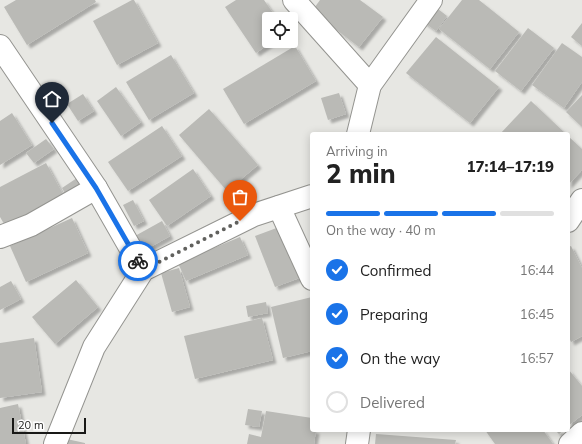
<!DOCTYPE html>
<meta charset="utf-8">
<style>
:root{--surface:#fff;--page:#f2f2f2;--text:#222;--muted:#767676;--line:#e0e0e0;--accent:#1a73e8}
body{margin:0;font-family:Mulish,sans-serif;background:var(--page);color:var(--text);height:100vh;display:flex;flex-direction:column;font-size:15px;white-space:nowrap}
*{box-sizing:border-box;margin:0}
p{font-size:13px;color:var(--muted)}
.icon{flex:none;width:22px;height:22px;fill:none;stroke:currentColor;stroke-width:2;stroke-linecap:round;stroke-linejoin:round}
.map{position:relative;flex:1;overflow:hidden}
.drawer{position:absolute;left:310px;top:132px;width:260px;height:300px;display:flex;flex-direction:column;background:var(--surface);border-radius:4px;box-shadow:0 2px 10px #0003}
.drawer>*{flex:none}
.tools{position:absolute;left:262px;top:12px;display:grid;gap:8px}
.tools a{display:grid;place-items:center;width:36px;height:36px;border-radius:4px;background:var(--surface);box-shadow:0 2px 10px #0003;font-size:20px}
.scale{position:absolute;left:12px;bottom:10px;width:74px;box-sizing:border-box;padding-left:4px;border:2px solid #191917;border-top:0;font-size:11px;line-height:14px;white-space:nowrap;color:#191917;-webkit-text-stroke:3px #fff;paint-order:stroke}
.pin{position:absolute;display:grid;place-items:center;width:34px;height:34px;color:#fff;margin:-41px -17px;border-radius:50% 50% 50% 0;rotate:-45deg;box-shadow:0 0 4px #0007}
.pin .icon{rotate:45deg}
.courier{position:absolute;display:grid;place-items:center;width:40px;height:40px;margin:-20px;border:3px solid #1a73e8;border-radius:50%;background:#fff;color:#222;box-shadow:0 1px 5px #0007}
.head em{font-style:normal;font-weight:800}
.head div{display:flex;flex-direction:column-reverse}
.head{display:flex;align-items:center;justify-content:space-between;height:68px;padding:0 16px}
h1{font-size:26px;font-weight:800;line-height:30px}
.bar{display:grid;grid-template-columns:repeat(4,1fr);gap:6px 4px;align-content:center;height:48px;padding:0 16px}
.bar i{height:5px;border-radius:3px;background:var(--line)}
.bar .selected{background:var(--accent)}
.bar p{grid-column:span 4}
ol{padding:0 16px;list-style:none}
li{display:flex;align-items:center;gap:12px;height:44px}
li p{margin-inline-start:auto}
li .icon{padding:4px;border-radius:50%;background:var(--accent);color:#fff;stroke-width:4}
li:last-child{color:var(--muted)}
li i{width:22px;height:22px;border:2px solid var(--line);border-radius:50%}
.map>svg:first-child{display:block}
.building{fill:#babab6;filter:url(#shadow)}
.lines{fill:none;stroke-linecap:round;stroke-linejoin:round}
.street-casing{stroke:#949490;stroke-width:24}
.street{stroke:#fff;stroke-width:22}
.done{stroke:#61615e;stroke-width:4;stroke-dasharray:0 7.2}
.route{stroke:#1a73e8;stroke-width:5}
</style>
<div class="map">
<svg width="582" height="444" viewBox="0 0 582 444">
<defs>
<filter id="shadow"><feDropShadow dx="3.5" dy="3.5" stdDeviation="1" flood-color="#0004"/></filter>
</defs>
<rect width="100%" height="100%" fill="#e7e7e3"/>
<g class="building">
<polygon points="16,0 95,0 96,2 27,45 4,7"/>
<polygon points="132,0 134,0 158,43 117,65 93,21"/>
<polygon points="236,0 264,0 277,19 269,19 269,41 273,41 256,53 225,7"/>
<polygon points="320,0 360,0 383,17 359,47 312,11"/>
<polygon points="462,0 479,0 519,32 490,69 439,29"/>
<polygon points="434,6 447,16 436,31 422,21"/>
<polygon points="582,23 582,46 571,37"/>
<polygon points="528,28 554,48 521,91 495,71"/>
<polygon points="436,37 499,87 470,123 406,73"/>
<polygon points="562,43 582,57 582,82 564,108 532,85"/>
<polygon points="295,46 316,81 244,124 223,89"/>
<polygon points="171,55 194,93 149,120 126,82"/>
<polygon points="116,87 141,122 121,136 97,101"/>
<polygon points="339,93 346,114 328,120 321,98"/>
<polygon points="83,94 94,111 78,121 67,104"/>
<polygon points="582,95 582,127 566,112"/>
<polygon points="531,101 566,134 500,134"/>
<polygon points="209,109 258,165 227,191 179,135"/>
<polygon points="12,113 32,145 0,165 0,121"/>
<polygon points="162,126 182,156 128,191 108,162"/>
<polygon points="568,136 582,149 582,170 568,185"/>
<polygon points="46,139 54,149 34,163 26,153"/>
<polygon points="46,163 64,196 6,227 0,217 0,187"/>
<polygon points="193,169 211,196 167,226 149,200"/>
<polygon points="80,176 86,185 67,197 62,188"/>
<polygon points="133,200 144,221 134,226 123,205"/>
<polygon points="72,218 88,253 26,282 10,246"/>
<polygon points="162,221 170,236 143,251 135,236"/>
<polygon points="282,226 302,277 275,287 255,236"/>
<polygon points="240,237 248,255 186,281 178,263"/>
<polygon points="312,240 312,255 306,252"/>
<polygon points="571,246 582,268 582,336 571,342 568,335 568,247"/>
<polygon points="179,268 190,307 172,312 161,273"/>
<polygon points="76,280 98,307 55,344 32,317"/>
<polygon points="11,281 21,299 0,310 0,287"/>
<polygon points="312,297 312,351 283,358 271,307"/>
<polygon points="266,302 268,313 248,317 246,306"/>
<polygon points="262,318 273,360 195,379 184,336"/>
<polygon points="34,338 42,392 0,398 0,343"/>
<polygon points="568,369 582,386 582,415 568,426"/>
<polygon points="18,404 26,444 0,444 0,408"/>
<polygon points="248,409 262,411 259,427 245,425"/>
<polygon points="266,411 312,418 312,430 316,430 314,444 247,444 249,434 261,437"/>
<polygon points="485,430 543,430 553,444 495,444"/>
<polygon points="555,430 564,430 559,434"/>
<polygon points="376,434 456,440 455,444 375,444"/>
<polygon points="62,438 85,443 85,444 61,444"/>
</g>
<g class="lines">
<defs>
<g id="street">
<polyline points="294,0 370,85"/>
<polyline points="0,46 96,188 143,270"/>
<polyline points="358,134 370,85 431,0"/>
<polyline points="279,207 312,279"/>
<polyline points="568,221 582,200"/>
<polyline points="0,237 31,225 96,188"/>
<polyline points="55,444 94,347 143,270 254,215 312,196"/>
<polyline points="357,444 359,430"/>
<polyline points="570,444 582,433"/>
</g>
</defs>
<use href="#street" class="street-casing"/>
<use href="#street" class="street"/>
</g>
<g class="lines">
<polyline class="done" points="138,261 143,270 240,221"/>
<polyline class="route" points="52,123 96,188 138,261"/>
</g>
</svg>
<div class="tools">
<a><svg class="icon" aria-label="locate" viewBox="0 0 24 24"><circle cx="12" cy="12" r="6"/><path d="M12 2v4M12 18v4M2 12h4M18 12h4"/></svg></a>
</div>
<div class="scale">20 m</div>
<div class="pin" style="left:240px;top:221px;background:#ea580c"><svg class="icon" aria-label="bag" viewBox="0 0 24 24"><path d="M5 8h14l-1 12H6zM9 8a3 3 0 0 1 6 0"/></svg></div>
<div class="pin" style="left:52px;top:123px;background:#1f2937"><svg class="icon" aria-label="home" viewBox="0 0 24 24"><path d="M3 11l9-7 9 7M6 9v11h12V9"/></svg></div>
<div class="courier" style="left:138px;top:261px"><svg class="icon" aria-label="bike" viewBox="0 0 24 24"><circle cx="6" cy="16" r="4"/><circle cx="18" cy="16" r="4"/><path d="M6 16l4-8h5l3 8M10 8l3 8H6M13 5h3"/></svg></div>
<section class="drawer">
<div class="head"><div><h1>2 min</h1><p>Arriving in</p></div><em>17:14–17:19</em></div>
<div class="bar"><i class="selected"></i><i class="selected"></i><i class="selected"></i><i></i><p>On the way · 40 m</p></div>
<ol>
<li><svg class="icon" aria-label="check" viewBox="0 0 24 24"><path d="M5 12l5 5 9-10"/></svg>Confirmed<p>16:44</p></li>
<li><svg class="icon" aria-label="check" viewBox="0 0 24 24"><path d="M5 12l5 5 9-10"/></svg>Preparing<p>16:45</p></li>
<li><svg class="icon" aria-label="check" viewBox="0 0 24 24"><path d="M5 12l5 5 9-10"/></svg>On the way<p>16:57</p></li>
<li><i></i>Delivered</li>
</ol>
</section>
</div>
